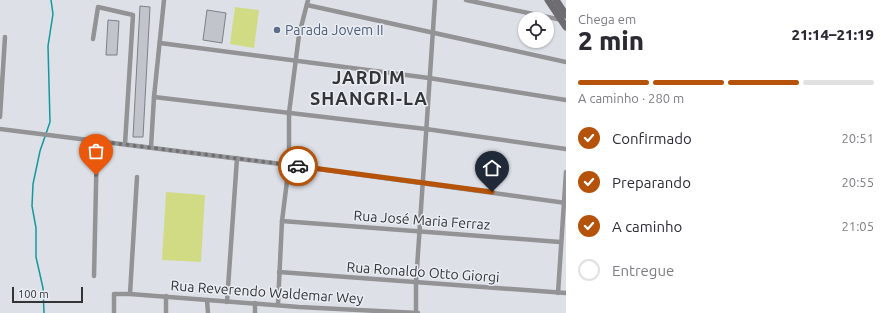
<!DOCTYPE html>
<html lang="pt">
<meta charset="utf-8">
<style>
:root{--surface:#fff;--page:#f2f2f3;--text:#2b2b33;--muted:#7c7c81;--line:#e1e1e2;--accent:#b45309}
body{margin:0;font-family:Ubuntu,sans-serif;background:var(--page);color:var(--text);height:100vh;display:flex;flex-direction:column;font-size:15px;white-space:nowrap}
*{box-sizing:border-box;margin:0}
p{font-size:13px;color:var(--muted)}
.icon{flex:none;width:22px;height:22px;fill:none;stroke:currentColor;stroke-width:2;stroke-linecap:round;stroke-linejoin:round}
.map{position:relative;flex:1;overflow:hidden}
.side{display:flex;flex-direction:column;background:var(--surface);width:320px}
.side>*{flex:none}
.controls{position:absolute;left:518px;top:12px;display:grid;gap:8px}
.controls a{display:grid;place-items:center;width:36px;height:36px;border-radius:50%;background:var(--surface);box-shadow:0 1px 3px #0004;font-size:20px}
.scale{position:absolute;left:12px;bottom:10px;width:71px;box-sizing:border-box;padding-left:4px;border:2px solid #323436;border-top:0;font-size:11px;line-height:14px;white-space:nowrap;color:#323436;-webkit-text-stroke:3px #eaeef4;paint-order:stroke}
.pin{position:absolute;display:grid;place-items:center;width:34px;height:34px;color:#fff;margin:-41px -17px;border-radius:50% 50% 50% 0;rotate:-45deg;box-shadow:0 0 4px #0007}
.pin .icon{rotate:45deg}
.courier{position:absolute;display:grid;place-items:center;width:40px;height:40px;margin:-20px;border:3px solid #b45309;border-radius:50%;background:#fff;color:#222;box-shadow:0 1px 5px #0007}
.summary em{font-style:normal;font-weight:800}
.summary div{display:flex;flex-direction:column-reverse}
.summary{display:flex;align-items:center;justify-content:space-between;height:68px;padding:0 12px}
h1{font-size:26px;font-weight:800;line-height:30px}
.bar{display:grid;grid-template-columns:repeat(4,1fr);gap:6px 4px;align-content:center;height:48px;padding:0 12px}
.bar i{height:5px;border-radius:3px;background:var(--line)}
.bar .active{background:var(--accent)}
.bar p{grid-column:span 4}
ol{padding:0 12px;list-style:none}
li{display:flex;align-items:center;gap:12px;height:44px}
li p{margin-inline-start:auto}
li .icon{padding:4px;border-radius:50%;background:var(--accent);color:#fff;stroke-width:4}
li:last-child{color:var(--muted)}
li i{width:22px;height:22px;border:2px solid var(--line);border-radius:50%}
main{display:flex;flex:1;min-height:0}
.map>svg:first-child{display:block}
.green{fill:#d0db84}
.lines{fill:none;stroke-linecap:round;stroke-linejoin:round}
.stream{stroke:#12999c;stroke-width:1.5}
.building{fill:#c1c5cb;stroke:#7d8086}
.street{stroke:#939295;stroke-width:4.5}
.secondary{stroke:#6d6c70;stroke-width:7}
.done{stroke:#6e7174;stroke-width:4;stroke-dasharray:0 7.2}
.route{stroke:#b45309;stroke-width:5}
.service-dot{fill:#5c6f8a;stroke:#eaeef4;stroke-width:1.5}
.labels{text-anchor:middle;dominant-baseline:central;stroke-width:3;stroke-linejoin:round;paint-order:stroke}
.service-label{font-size:14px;fill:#4e5e75;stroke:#eaeef4;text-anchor:start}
.street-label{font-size:14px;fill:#323436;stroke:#eaeef4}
.district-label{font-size:18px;font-weight:bold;letter-spacing:1px;fill:#323436;stroke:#eaeef4}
</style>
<main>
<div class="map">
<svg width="566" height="313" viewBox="0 0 566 313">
<rect width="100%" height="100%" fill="#dde1e7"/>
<g class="green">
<polygon points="235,7 259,10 254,48 230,44"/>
<polygon points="166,192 205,195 201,262 162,260"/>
</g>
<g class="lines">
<polyline class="stream" points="44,313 43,288 36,257 36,228 32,206 33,184 40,151 50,122 48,46 53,14 51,0"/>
</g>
<g class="building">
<polygon points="140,6 150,7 143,137 133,137"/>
<polygon points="207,10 226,13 222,43 203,40"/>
<polygon points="108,20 119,21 117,55 106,55"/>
</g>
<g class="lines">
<g class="street">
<polyline points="466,0 562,20"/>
<polyline points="307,5 566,62"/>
<polyline points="93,39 98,7 133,15 125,144"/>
<polyline points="160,43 429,78 566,100"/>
<polyline points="154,97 426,129 566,149"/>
<polyline points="0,117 5,37"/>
<polyline points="0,129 289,165 566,203"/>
<polyline points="151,147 154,97 164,0"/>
<polyline points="282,221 560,242"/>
<polyline points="279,272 566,293"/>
<polyline points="94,276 97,141"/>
<polyline points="558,293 566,172"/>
<polyline points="130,294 137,177"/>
<polyline points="166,296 166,313"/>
<polyline points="207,300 208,313"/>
<polyline points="227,302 237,158"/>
<polyline points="278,304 282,221 289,165 289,113 299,35 308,0"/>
<polyline points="114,313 114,294 130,294 299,307 418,313"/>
<polyline points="255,313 255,303"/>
<polyline points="416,313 416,283 435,0"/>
</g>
<g class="secondary">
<polyline points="548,0 566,27"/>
<polyline points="556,0 566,15"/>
</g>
</g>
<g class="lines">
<polyline class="done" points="96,175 97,141 298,166"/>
<polyline class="route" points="298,166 492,192"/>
</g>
<circle class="service-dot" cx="277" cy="30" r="4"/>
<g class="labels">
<g class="service-label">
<text x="285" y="30">Parada Jovem II</text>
</g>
<g class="street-label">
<text transform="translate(422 220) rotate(4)">Rua José Maria Ferraz</text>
<text transform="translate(423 272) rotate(4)">Rua Ronaldo Otto Giorgi</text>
<text transform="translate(267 292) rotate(4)">Rua Reverendo Waldemar Wey</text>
</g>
<g class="district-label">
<text x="369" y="77">JARDIM<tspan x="369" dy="21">SHANGRI-LA</tspan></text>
</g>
</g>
</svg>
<div class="controls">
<a><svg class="icon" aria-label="locate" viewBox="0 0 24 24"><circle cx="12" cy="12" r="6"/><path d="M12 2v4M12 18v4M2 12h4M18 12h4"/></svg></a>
</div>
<div class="scale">100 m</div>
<div class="pin" style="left:96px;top:175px;background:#ea580c"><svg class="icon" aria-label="bag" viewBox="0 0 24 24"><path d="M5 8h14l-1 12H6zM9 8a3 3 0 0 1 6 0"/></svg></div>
<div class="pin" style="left:492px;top:192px;background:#1f2937"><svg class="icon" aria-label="home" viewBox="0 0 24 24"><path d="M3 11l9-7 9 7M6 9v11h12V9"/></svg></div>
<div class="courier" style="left:298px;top:166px"><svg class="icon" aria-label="car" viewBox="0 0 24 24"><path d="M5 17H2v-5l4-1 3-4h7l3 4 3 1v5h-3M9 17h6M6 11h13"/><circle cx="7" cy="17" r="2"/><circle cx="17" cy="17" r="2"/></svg></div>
</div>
<section class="side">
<div class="summary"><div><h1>2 min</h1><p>Chega em</p></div><em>21:14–21:19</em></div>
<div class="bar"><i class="active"></i><i class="active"></i><i class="active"></i><i></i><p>A caminho · 280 m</p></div>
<ol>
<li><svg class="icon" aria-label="check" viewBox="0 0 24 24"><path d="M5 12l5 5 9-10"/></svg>Confirmado<p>20:51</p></li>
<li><svg class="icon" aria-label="check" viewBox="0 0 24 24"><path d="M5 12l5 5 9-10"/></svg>Preparando<p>20:55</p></li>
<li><svg class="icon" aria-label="check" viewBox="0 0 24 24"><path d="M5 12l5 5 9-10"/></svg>A caminho<p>21:05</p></li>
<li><i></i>Entregue</li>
</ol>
</section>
</main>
